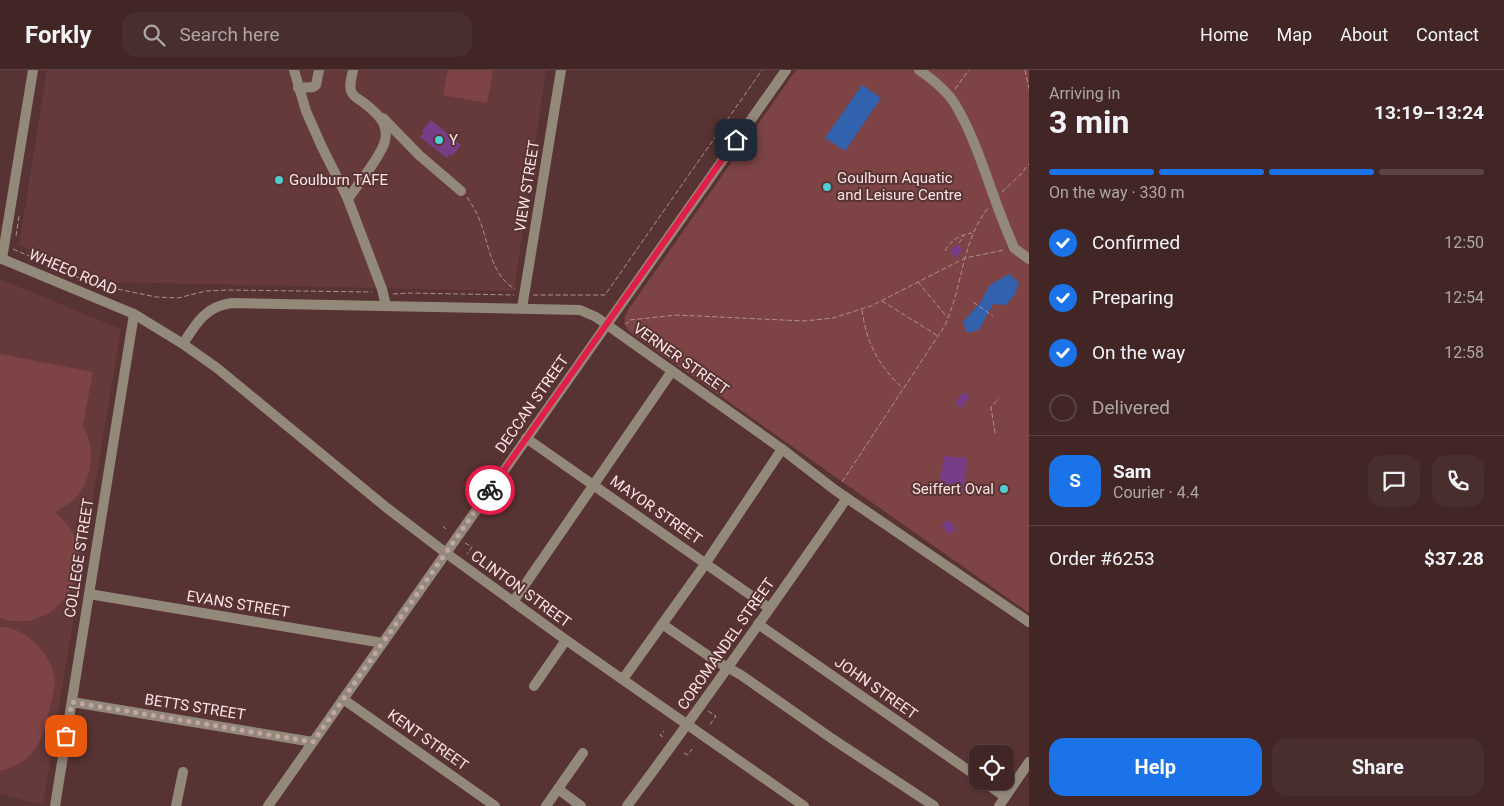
<!DOCTYPE html>
<meta charset="utf-8">
<style>
:root{--surface:#422626;--page:#492e2e;--text:#f1f3f6;--muted:#aea5a7;--line:#5a4343;--accent:#1a73e8}
body{margin:0;font-family:Roboto,sans-serif;background:var(--page);color:var(--text);height:100vh;display:flex;flex-direction:column;font-size:19px;white-space:nowrap}
*{box-sizing:border-box;margin:0}
p{font-size:16px;color:var(--muted)}
.icon{flex:none;width:28px;height:28px;fill:none;stroke:currentColor;stroke-width:2;stroke-linecap:round;stroke-linejoin:round}
.map{position:relative;flex:1;overflow:hidden}
.sheet{display:flex;flex-direction:column;background:var(--surface);width:475px}
.sheet>*{flex:none}
.controls{position:absolute;left:969px;top:675px;display:grid;gap:10px}
.controls a{display:grid;place-items:center;width:45px;height:45px;border-radius:10px;background:var(--surface);box-shadow:0 1px 4px #0004,0 0 0 1px var(--line);font-size:25px}
.pin{position:absolute;display:grid;place-items:center;width:42px;height:42px;color:#fff;margin:-21px;border-radius:10px;box-shadow:0 2px 8px #0006}
.courier{position:absolute;display:grid;place-items:center;width:50px;height:50px;margin:-25px;border:4px solid #e11d48;border-radius:50%;background:#fff;color:#222;box-shadow:0 1px 6px #0007}
.summary em{font-style:normal;font-weight:700}
.summary div{display:flex;flex-direction:column-reverse}
.summary{display:flex;align-items:center;justify-content:space-between;height:85px;padding:0 20px}
h1{font-size:32px;font-weight:700;line-height:38px}
.bar{display:grid;grid-template-columns:repeat(4,1fr);gap:8px 5px;align-content:center;height:60px;padding:0 20px}
.bar i{height:6px;border-radius:4px;background:var(--line)}
.bar .on{background:var(--accent)}
.bar p{grid-column:span 4}
.line{display:flex;align-items:center;gap:12px;padding:0 20px;border-top:1px solid var(--line)}
.line div{flex:1}
.round{display:grid;place-items:center;flex:none;width:52px;height:52px;border-radius:15px;background:var(--page)}
ol{padding:0 20px;list-style:none}
li{display:flex;align-items:center;gap:15px;height:55px}
li p{margin-inline-start:auto}
li .icon{padding:5px;border-radius:50%;background:var(--accent);color:#fff;stroke-width:4}
li:last-child{color:var(--muted)}
li i{width:28px;height:28px;border:2px solid var(--line);border-radius:50%}
.primary-button{display:flex;gap:10px;margin-top:auto;padding:10px 20px}
.primary-button a{flex:1;height:58px;border-radius:15px;background:var(--accent);color:#fff;font-size:20px;font-weight:700;line-height:58px;text-align:center}
.primary-button a+a{background:var(--page);color:var(--text)}
header{display:flex;align-items:center;gap:30px;box-sizing:border-box;height:70px;padding:0 25px;background:var(--surface);border-bottom:1px solid var(--line)}
header strong{font-size:24px}
nav{display:flex;gap:28px;margin-inline-start:auto;font-size:18px}
.search{width:350px;height:45px;background:var(--page);display:flex;align-items:center;gap:12px;box-sizing:border-box;padding:0 18px;border-radius:15px;color:var(--muted);font-size:19px}
main{display:flex;flex:1;min-height:0}
.map>svg:first-child{display:block}
.built{fill:#66393a}
.green{fill:#7e4445}
.water{fill:#3262ad}
.building{fill:#783d87}
.lines{fill:none;stroke-linecap:round;stroke-linejoin:round}
.path{stroke:#ae9090;stroke-width:1;stroke-dasharray:5 2.5;stroke-linecap:butt}
.minor{stroke:#93897a;stroke-width:10}
.done{stroke:#c3a5a5;stroke-width:5;stroke-dasharray:0 9}
.route{stroke:#e11d48;stroke-width:6}
.poi-dot{fill:#51ccd1;stroke:#583333;stroke-width:2}
.labels{text-anchor:middle;dominant-baseline:central;stroke-width:4;stroke-linejoin:round;paint-order:stroke}
.poi-label{font-size:15px;fill:#fce3e3;stroke:#583333;text-anchor:start}
.street-label{font-size:15px;fill:#fce3e3;stroke:#583333}
</style>
<header>
<strong>Forkly</strong>
<div class="search"><svg class="icon" aria-label="search" viewBox="0 0 24 24"><circle cx="10" cy="10" r="6"/><path d="M15 15l6 6"/></svg>Search here</div>
<nav><a>Home</a><a>Map</a><a>About</a><a>Contact</a></nav>
</header>
<main>
<div class="map">
<svg width="1029" height="736" viewBox="0 0 1029 736">
<rect width="100%" height="100%" fill="#583333"/>
<g class="built">
<polygon points="47,0 546,0 514,221 108,212 19,175"/>
<polygon points="0,209 121,259 43,735 0,724"/>
</g>
<g class="green">
<polygon points="448,0 493,0 487,33 443,25"/>
<path d="M796,0H1029V543L631,263C623,256 623,249 628,240Z"/>
<path d="M0,284L93,302L83,356C97,381 93,416 68,434C64,437 59,439 55,442C63,450 72,458 75,469C90,516 48,565 0,548Z"/>
<path d="M0,557C27,557 54,586 55,613C55,620 52,629 50,636C45,667 35,693 0,701Z"/>
</g>
<g class="water">
<polygon points="862,15 881,28 845,81 825,68"/>
<polygon points="1009,204 1019,213 1014,226 1006,235 993,234 979,260 967,263 963,252 980,233 990,215"/>
</g>
<g class="building">
<polygon points="431,50 461,75 452,86 450,84 447,88 420,67 424,63 422,61"/>
<polygon points="957,174 963,179 956,188 950,182"/>
<polygon points="963,322 970,327 961,338 955,333"/>
<polygon points="944,386 967,388 963,424 938,421"/>
<polygon points="949,450 956,459 949,465 941,455"/>
</g>
<g class="lines">
<g class="path">
<polyline points="1025,0 1029,19"/>
<polyline points="955,19 969,0"/>
<polyline points="1002,122 1021,104 1029,94"/>
<path d="M467,127C472,135 477,142 480,151C489,175 491,205 515,219"/>
<polyline points="16,166 19,146"/>
<polyline points="959,173 964,166"/>
<polyline points="13,179 93,214 156,227 178,228 206,221 228,220 372,222"/>
<path d="M945,181C950,170 960,165 972,163"/>
<polyline points="918,212 947,247"/>
<polyline points="393,224 408,223 514,225"/>
<polyline points="533,225 605,225 762,0"/>
<polyline points="882,231 938,266"/>
<polyline points="973,232 993,246"/>
<path d="M862,240C867,275 878,294 903,319"/>
<polyline points="630,250 677,245 804,251 833,248 871,236 965,188 1004,180"/>
<polyline points="625,254 629,252"/>
<polyline points="995,363 991,337 999,328"/>
<path d="M842,412L944,257C963,218 961,172 988,138"/>
<polyline points="443,456 446,459"/>
<polyline points="465,473 472,477 467,484"/>
<polyline points="681,636 687,626 694,631"/>
<polyline points="708,641 716,646 709,656"/>
<polyline points="663,667 660,665 664,661"/>
<polyline points="684,683 688,685 692,679"/>
</g>
<g class="minor">
<polyline points="294,0 306,41 321,75 347,127 382,219 386,236"/>
<path d="M919,0C932,9 947,21 955,34C979,74 991,125 1010,168L1014,178L1029,189"/>
<polyline points="298,18 313,17 316,15 319,0"/>
<polyline points="383,48 419,85 461,121"/>
<path d="M348,129C358,114 378,90 384,74C391,55 377,43 364,33C360,30 354,27 352,23C348,16 352,7 353,0"/>
<polyline points="0,188 134,244 183,274 217,298 387,438 446,483 566,570 804,736"/>
<polyline points="2,189 33,0"/>
<polyline points="522,238 561,0"/>
<path d="M183,274C196,253 206,236 232,233L580,240L596,247L782,379L835,420L1029,552"/>
<polyline points="526,368 769,538"/>
<polyline points="89,524 383,573"/>
<polyline points="513,532 672,301"/>
<polyline points="662,554 716,591 741,605 831,668 934,736"/>
<polyline points="758,554 978,707"/>
<polyline points="623,609 701,500 782,379"/>
<polyline points="534,616 566,570"/>
<polyline points="343,629 495,736"/>
<polyline points="72,632 313,672"/>
<polyline points="983,711 1005,727"/>
<polyline points="558,719 581,736"/>
<polyline points="55,736 134,244"/>
<polyline points="176,736 183,702"/>
<polyline points="268,736 786,0"/>
<polyline points="546,736 583,683"/>
<path d="M627,736C703,635 775,531 847,428"/>
<polyline points="999,736 1029,692"/>
</g>
</g>
<g class="lines">
<polyline class="done" points="66,666 72,632 313,672 490,420"/>
<polyline class="route" points="490,420 736,70"/>
</g>
<g class="poi-dot">
<circle cx="439" cy="70" r="5"/>
<circle cx="279" cy="110" r="5"/>
<circle cx="827" cy="117" r="5"/>
<circle cx="1004" cy="419" r="5"/>
</g>
<g class="labels">
<g class="poi-label">
<text x="449" y="70">Y</text>
<text x="837" y="108">Goulburn Aquatic<tspan x="837" dy="17">and Leisure Centre</tspan></text>
<text x="289" y="110">Goulburn TAFE</text>
<text x="994" y="419" text-anchor="end">Seiffert Oval</text>
</g>
<g class="street-label">
<text transform="translate(527 116) rotate(-81)">VIEW STREET</text>
<text transform="translate(73 202) rotate(23)">WHEEO ROAD</text>
<text transform="translate(681 289) rotate(35)">VERNER STREET</text>
<text transform="translate(532 334) rotate(-55)">DECCAN STREET</text>
<text transform="translate(656 440) rotate(35)">MAYOR STREET</text>
<text transform="translate(79 488) rotate(-81)">COLLEGE STREET</text>
<text transform="translate(521 519) rotate(36)">CLINTON STREET</text>
<text transform="translate(238 534) rotate(9)">EVANS STREET</text>
<text transform="translate(726 574) rotate(-55)">COROMANDEL STREET</text>
<text transform="translate(876 618) rotate(35)">JOHN STREET</text>
<text transform="translate(195 637) rotate(9)">BETTS STREET</text>
<text transform="translate(428 670) rotate(35)">KENT STREET</text>
</g>
</g>
</svg>
<div class="controls">
<a><svg class="icon" aria-label="locate" viewBox="0 0 24 24"><circle cx="12" cy="12" r="6"/><path d="M12 2v4M12 18v4M2 12h4M18 12h4"/></svg></a>
</div>
<div class="pin" style="left:66px;top:666px;background:#ea580c"><svg class="icon" aria-label="bag" viewBox="0 0 24 24"><path d="M5 8h14l-1 12H6zM9 8a3 3 0 0 1 6 0"/></svg></div>
<div class="pin" style="left:736px;top:70px;background:#1f2937"><svg class="icon" aria-label="home" viewBox="0 0 24 24"><path d="M3 11l9-7 9 7M6 9v11h12V9"/></svg></div>
<div class="courier" style="left:490px;top:420px"><svg class="icon" aria-label="bike" viewBox="0 0 24 24"><circle cx="6" cy="16" r="4"/><circle cx="18" cy="16" r="4"/><path d="M6 16l4-8h5l3 8M10 8l3 8H6M13 5h3"/></svg></div>
</div>
<section class="sheet">
<div class="summary"><div><h1>3 min</h1><p>Arriving in</p></div><em>13:19–13:24</em></div>
<div class="bar"><i class="on"></i><i class="on"></i><i class="on"></i><i></i><p>On the way · 330 m</p></div>
<ol>
<li><svg class="icon" aria-label="check" viewBox="0 0 24 24"><path d="M5 12l5 5 9-10"/></svg>Confirmed<p>12:50</p></li>
<li><svg class="icon" aria-label="check" viewBox="0 0 24 24"><path d="M5 12l5 5 9-10"/></svg>Preparing<p>12:54</p></li>
<li><svg class="icon" aria-label="check" viewBox="0 0 24 24"><path d="M5 12l5 5 9-10"/></svg>On the way<p>12:58</p></li>
<li><i></i>Delivered</li>
</ol>
<div class="line" style="height:90px"><b class="round" style="background:var(--accent);color:#fff">S</b><div><b>Sam</b><p>Courier · 4.4</p></div><a class="round"><svg class="icon" aria-label="chat" viewBox="0 0 24 24"><path d="M4 5h16v11H9l-5 4z"/></svg></a><a class="round"><svg class="icon" aria-label="phone" viewBox="0 0 24 24"><path d="M5 4h4l2 5-3 2q2 4 5 5l2-3 5 2v4C11 20 4 13 5 4z"/></svg></a></div>
<div class="line" style="height:65px"><div>Order #6253</div><b>$37.28</b></div>
<div class="primary-button"><a>Help</a><a>Share</a></div>
</section>
</main>
